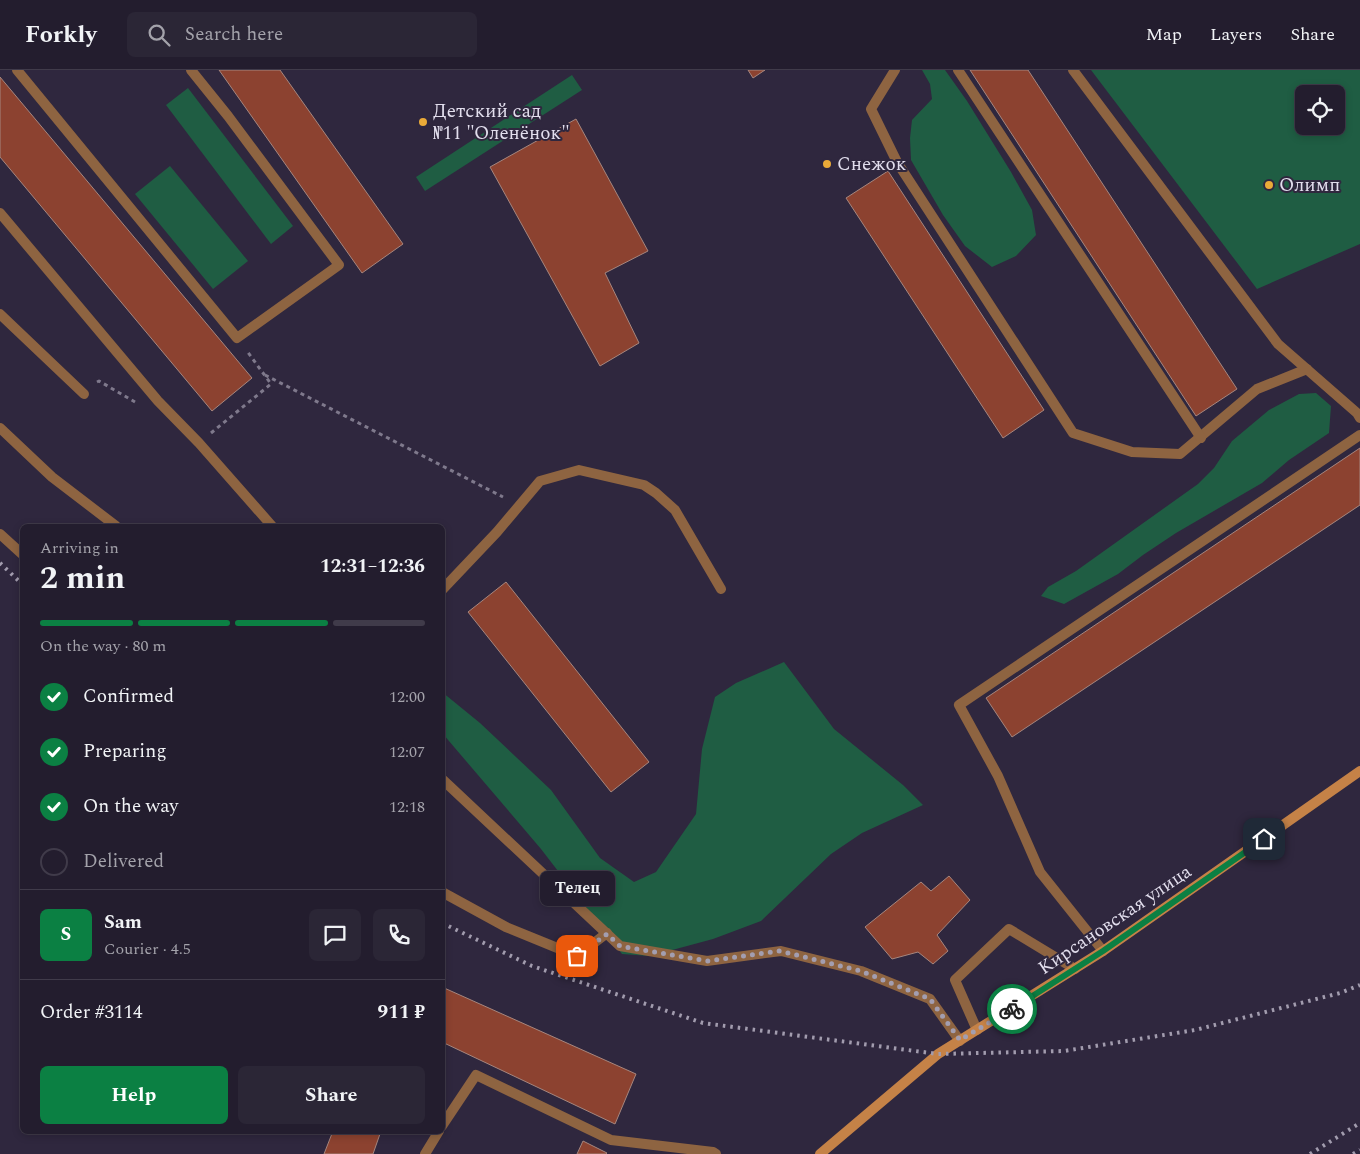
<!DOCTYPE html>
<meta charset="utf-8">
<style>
:root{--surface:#231d2e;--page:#2b2636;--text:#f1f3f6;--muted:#a3a2aa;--line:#403b4a;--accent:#0b8043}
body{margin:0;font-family:Spectral,serif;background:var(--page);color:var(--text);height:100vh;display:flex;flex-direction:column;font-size:19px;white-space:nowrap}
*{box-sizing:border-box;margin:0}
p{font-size:16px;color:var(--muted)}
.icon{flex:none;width:28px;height:28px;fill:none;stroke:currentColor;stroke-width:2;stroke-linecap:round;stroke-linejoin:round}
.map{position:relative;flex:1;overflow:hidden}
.drawer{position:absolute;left:20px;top:454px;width:425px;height:610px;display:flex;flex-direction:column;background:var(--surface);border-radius:8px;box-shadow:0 2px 8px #0003,0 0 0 1px var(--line)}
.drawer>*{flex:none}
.fabs{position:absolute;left:1295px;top:15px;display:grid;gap:10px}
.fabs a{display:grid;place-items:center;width:50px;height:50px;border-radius:8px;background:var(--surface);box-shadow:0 2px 8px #0003,0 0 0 1px var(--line);font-size:25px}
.pin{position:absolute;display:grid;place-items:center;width:42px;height:42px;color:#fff;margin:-21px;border-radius:10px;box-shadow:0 2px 8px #0006}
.courier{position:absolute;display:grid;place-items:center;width:50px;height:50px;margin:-25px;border:4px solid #0b8043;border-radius:50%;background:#fff;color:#222;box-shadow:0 1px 6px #0007}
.bubble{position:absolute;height:35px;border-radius:8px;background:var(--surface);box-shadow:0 2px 8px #0003,0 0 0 1px var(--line);font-size:16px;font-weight:700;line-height:35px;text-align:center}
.headline em{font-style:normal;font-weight:700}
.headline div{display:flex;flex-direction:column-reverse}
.headline{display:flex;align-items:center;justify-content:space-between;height:85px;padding:0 20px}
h1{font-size:32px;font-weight:700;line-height:38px}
.bar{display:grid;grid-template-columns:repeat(4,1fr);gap:8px 5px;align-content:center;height:60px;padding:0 20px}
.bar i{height:6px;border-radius:4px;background:var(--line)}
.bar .on{background:var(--accent)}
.bar p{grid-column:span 4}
.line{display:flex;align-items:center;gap:12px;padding:0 20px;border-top:1px solid var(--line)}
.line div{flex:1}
.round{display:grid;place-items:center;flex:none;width:52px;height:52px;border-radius:8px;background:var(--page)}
ol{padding:0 20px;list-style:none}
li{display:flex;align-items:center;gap:15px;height:55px}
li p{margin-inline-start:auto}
li .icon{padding:5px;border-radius:50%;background:var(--accent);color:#fff;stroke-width:4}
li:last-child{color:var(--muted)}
li i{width:28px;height:28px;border:2px solid var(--line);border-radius:50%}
.cta{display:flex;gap:10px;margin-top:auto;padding:10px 20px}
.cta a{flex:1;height:58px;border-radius:8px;background:var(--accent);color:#fff;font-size:20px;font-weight:700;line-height:58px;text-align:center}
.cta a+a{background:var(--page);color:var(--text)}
header{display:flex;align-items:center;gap:30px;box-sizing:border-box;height:70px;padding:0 25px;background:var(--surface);border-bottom:1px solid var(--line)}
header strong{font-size:24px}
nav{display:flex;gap:28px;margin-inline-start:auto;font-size:18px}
.search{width:350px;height:45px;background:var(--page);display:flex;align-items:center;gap:12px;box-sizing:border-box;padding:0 18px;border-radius:8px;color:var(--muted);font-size:19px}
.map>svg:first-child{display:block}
.green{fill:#1f5d43;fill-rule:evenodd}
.building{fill:#8c4230;stroke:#a6867e}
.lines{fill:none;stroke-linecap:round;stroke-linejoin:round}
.path{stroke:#7f798c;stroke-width:3;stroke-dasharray:4 4;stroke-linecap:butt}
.lane{stroke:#8e6441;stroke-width:10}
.secondary{stroke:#c58247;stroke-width:10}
.rail{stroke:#a29cae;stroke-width:4;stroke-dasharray:2.5 5;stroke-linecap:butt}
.done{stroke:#a39eb0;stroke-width:5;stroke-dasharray:0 9}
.route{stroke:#0b8043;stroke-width:6}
.poi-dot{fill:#eaaa38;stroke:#2f273e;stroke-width:2}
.labels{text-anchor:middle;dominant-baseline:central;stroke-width:4;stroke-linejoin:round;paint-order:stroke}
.poi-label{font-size:19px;fill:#e2deed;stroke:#2f273e;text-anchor:start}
.street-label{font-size:19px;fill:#e2deed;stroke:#2f273e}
</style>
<header>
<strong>Forkly</strong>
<div class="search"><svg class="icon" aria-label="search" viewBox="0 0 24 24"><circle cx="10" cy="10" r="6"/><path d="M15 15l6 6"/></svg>Search here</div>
<nav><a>Map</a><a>Layers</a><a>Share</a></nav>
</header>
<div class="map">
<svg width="1360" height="1084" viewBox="0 0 1360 1084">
<rect width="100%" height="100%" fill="#2f273e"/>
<g class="green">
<polygon points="922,0 945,0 967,31 1011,102 1032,140 1036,165 1016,186 992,197 965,176 943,145 911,90 910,68 912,50 932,29 930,14"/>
<path d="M1091,0H1360V174L1257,219ZM1304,24H1336V56H1304Z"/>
<polygon points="572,5 582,20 425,121 416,107"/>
<polygon points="188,18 293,156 271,174 166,35"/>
<polygon points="170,96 248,191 213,219 135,124"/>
<polygon points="1316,323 1331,336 1329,363 1289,390 1262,413 1176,463 1143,485 1118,504 1064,534 1041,526 1048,517 1076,501 1198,414 1214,398 1232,371 1269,340 1299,324"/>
<polygon points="784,592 834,659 903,715 923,735 862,763 831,784 761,851 713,869 650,886 622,884 541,779 443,664 442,622 480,653 551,720 600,788 634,812 656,802 696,744 702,679 715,627 736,613"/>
</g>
<g class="building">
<polygon points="219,0 280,0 403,174 362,203"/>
<polygon points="748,0 765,0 753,8"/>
<polygon points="970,0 1028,0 1237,319 1196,346"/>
<polygon points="0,7 252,308 212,341 0,87"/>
<polygon points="576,49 648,181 605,203 639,273 600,296 490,97"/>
<polygon points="888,101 1044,340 1003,368 846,128"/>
<polygon points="1360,378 1360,435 1012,667 986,628"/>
<polygon points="506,512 649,692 611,722 468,542"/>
<polygon points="949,806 970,830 937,865 948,881 933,894 918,882 892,889 865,857 921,812 931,821"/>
<polygon points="442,917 636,1004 615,1054 442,972"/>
<polygon points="333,1061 381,1061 373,1084 324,1084"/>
<polygon points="583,1071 607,1083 606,1084 577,1084"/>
</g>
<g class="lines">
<g class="path">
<polyline points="265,305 503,427"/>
<polyline points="97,312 99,311 135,332"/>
<polyline points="211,363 271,314 247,281"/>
</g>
<g class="lane">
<polyline points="17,0 237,268 339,195 228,46 191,0"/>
<polyline points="895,0 871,39 897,92 1073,363 1132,382 1180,384 1257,319 1307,299"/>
<polyline points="958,0 1201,368"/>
<polyline points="1073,0 1278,274 1357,343 1360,348"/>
<polyline points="0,143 158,331 199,373 272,456"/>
<polyline points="0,244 84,324"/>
<polyline points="0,358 52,407 116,456"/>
<polyline points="0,464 22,484"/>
<polyline points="442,520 497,462 540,411 579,400 644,415 656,423 675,440 721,519"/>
<polyline points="442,709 620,876 707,891 781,881 861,901 930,929 960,971"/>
<polyline points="442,822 506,857 577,886 607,863"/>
<polyline points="1103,881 1040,802 998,706 959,635 1360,365"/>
<polyline points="977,960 955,910 1009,859 1075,899"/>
<polyline points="442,1056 476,1005 611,1070 713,1082 716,1084"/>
<polyline points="425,1084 439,1061"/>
</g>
<polyline class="secondary" points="820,1084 938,984 1103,881 1360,701"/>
<g class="rail">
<polyline points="0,493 22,514"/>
<polyline points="442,853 532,896 703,953 938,984 1064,981 1195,960 1340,923 1360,915"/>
<polyline points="1310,1084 1360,1053"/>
<polyline points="1353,1084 1360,1080"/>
</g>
</g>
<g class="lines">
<polyline class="done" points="577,886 607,864 620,876 707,891 780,881 861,901 930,929 960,970 1012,939"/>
<polyline class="route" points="1012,939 1103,881 1264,769"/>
</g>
<g class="poi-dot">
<circle cx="423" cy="52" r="5"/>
<circle cx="827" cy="94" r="5"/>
<circle cx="1269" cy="115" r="5"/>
</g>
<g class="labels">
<g class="poi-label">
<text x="433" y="41">Детский сад<tspan x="433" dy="22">№11 "Оленёнок"</tspan></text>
<text x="837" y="94">Снежок</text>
<text x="1279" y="115">Олимп</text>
</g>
<g class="street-label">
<text transform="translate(1115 850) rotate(-34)">Кирсановская улица</text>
</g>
</g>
</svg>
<div class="fabs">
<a><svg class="icon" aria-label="locate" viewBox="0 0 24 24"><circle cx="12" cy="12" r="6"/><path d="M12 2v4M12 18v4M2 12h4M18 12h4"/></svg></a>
</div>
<div class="pin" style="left:577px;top:886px;background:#ea580c"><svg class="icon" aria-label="bag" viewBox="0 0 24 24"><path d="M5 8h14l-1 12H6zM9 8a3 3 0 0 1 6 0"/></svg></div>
<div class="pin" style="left:1264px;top:769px;background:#1f2937"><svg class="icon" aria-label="home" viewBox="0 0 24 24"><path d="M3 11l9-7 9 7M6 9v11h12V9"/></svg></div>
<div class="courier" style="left:1012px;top:939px"><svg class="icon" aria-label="bike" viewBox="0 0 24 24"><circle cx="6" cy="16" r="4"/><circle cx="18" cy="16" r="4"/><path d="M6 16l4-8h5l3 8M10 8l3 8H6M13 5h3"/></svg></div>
<div class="bubble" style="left:540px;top:801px;width:75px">Телец</div>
<section class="drawer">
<div class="headline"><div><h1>2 min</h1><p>Arriving in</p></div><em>12:31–12:36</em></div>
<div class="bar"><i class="on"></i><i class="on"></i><i class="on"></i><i></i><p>On the way · 80 m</p></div>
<ol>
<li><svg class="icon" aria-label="check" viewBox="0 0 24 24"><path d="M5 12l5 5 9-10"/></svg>Confirmed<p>12:00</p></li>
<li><svg class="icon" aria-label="check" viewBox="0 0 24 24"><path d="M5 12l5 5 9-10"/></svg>Preparing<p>12:07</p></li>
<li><svg class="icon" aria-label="check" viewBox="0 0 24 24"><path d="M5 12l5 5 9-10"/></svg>On the way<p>12:18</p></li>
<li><i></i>Delivered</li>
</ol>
<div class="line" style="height:90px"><b class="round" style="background:var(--accent);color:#fff">S</b><div><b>Sam</b><p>Courier · 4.5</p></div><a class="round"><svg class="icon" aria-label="chat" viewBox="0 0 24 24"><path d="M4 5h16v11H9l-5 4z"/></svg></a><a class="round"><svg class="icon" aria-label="phone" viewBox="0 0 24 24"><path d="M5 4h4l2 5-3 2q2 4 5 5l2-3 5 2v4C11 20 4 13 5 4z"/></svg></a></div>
<div class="line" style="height:65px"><div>Order #3114</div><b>911 ₽</b></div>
<div class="cta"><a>Help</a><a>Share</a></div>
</section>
</div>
